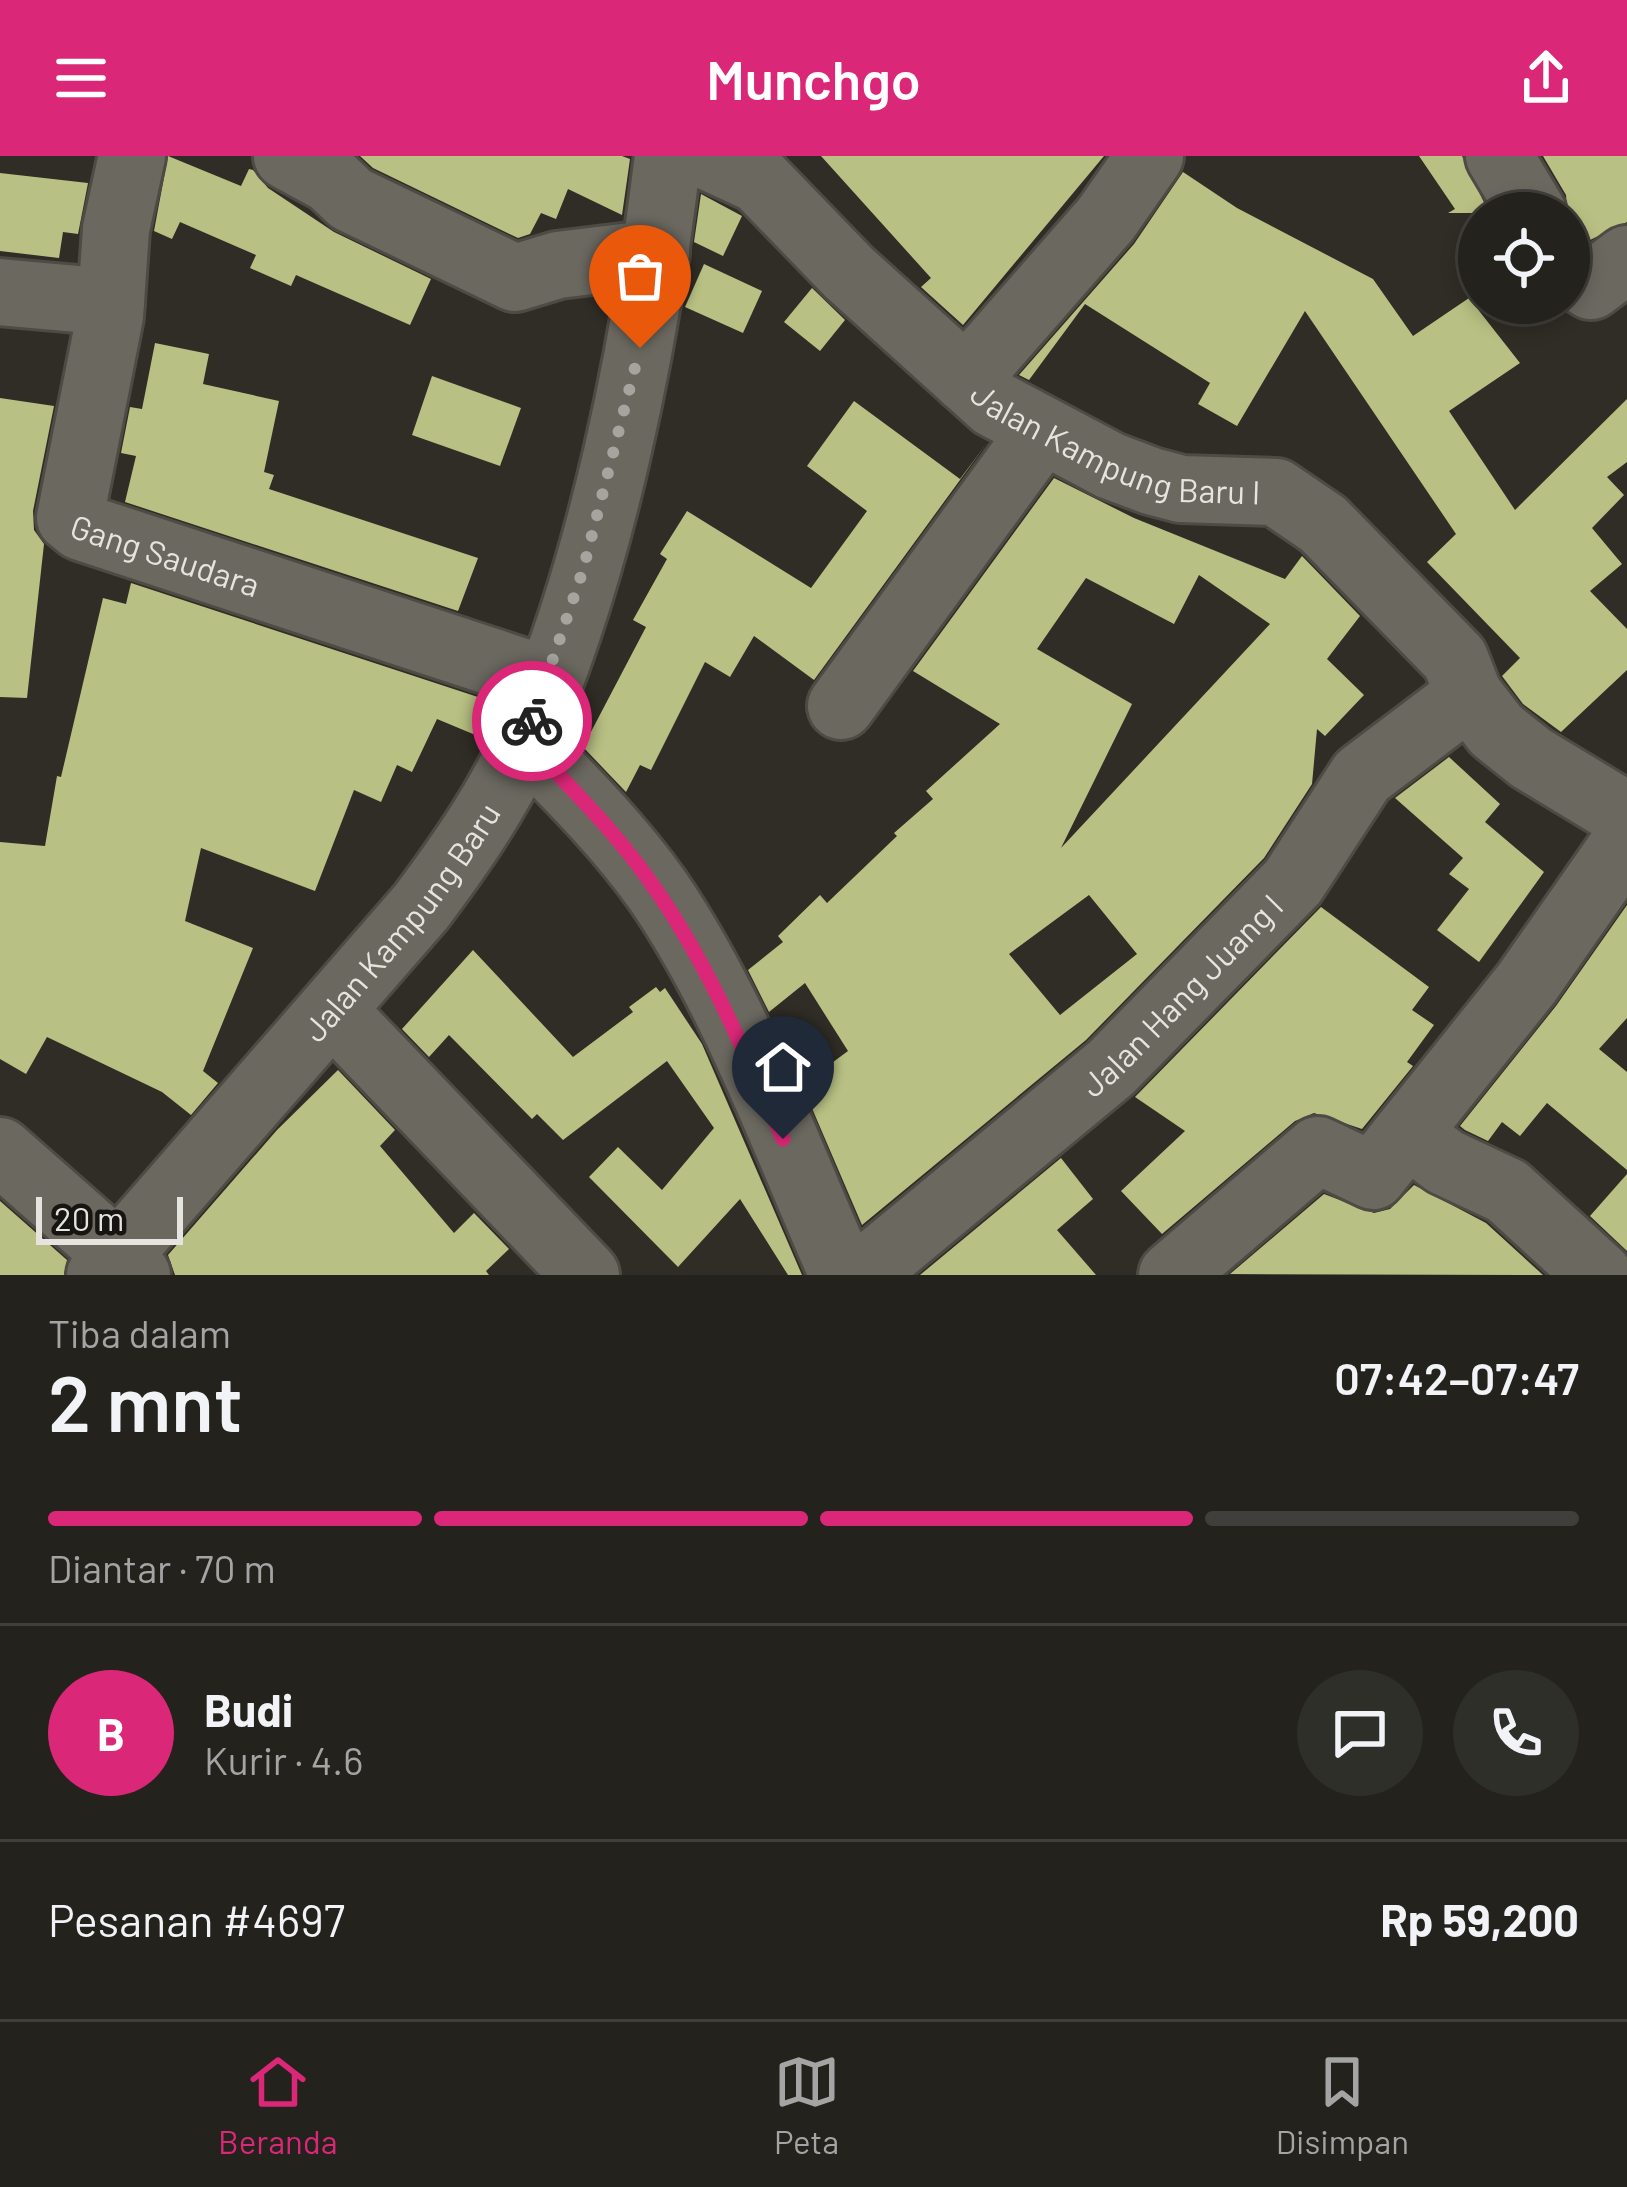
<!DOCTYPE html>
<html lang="id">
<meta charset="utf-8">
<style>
:root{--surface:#23221c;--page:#2f2f29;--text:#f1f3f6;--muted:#a3a4a3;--line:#403f3b;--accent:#db2777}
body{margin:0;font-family:Barlow,sans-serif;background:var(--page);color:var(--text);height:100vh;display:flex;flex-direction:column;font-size:45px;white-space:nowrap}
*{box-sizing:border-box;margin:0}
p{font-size:39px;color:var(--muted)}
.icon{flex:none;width:66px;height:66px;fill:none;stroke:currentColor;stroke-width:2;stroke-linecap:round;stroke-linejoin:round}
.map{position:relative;height:1119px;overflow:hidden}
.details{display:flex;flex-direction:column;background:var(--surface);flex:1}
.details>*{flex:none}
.fabs{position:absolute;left:1458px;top:36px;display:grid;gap:24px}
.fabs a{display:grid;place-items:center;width:132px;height:132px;border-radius:50%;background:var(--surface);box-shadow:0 6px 18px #0003,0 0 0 3px var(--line);font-size:60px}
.scale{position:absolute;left:36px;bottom:30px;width:147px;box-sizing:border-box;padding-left:12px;border:6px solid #e6e4df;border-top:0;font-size:33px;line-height:42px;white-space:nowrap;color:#e6e4df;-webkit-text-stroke:9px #161512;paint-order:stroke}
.pin{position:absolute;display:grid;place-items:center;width:102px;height:102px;color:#fff;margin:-123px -51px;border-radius:50% 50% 50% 0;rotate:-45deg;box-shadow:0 0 12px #0007}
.pin .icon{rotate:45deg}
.courier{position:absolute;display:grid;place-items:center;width:120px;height:120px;margin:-60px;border:9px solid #db2777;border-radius:50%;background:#fff;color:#222;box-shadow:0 3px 15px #0007}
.summary em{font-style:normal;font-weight:600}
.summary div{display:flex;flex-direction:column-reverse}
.summary{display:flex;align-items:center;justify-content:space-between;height:204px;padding:0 48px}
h1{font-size:78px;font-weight:600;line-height:90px}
.bar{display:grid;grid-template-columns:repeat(4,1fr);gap:18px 12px;align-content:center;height:144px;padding:0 48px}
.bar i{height:15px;border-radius:9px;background:var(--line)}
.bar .active{background:var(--accent)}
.bar p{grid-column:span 4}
.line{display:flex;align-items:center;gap:30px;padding:0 48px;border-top:3px solid var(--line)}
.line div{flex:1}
.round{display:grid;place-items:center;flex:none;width:126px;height:126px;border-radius:63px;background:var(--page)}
header{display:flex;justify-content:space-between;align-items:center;height:156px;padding:0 48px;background:var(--accent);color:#fff;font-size:54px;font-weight:600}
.dock{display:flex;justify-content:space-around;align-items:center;height:168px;border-top:3px solid var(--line);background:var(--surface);font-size:33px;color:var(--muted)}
.dock a{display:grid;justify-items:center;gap:6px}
.dock .active{color:var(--accent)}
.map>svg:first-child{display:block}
.building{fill:#b9c083;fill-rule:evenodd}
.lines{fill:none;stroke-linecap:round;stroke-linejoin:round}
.minor-casing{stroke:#4d4b44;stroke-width:72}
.minor{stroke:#6b6860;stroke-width:66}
.done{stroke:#a6a49e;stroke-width:12;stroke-dasharray:0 21.6}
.route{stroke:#db2777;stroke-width:15}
.labels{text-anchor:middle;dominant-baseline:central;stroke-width:12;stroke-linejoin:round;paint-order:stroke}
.street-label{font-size:33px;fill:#e6e4df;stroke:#161512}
</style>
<header><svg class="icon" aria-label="menu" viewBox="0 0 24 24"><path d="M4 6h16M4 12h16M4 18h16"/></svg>Munchgo<svg class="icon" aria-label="share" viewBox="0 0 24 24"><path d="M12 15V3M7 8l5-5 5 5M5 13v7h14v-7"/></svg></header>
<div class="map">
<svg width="1627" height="1119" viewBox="0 0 1627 1119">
<rect width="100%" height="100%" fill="#2f2d25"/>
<g class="building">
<polygon points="168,0 241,30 249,13 253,14 268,32 334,76 431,123 410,169 296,119 291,130 250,112 256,99 180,66 172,83 154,75"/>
<polygon points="360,0 622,0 630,3 622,59 568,33 556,63 541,57 530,78 518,82 373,12"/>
<polygon points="821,0 1104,0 963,169 921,131 931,122"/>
<polygon points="1419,0 1462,0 1489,57 1448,57 1455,53"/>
<polygon points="1543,0 1627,0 1627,66 1590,84 1569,78 1566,39"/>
<polygon points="1183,16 1237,52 1373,123 1413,180 1469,142 1520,207 1449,255 1515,354 1627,243 1627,306 1607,321 1624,339 1592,372 1622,408 1590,435 1627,473 1627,514 1561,576 1523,548 1502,520 1520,502 1427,406 1456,378 1305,155 1237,270 1198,248 1210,227 1085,148 1029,224 1019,219 1134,88"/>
<polygon points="0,17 88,27 78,78 63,76 59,102 0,95"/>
<polygon points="701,38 742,60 723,100 694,86"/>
<polygon points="704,108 762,135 743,177 685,151"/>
<polygon points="812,132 845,164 820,195 784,166"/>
<polygon points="155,187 209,198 203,228 279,245 264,316 274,319 269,333 478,402 458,455 125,346 136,300 121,297 130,251 142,253"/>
<polygon points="432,220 521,252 500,310 412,279"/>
<polygon points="0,242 54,250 33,355 34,374 44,388 27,542 0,541"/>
<polygon points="854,245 960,323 987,287 814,524 754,480 730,521 705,506 651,614 640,609 626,636 583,591 646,471 633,464 667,403 660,398 687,355 811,432 867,355 807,310"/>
<path d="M1054,322L1134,362L1285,423L1302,400L1360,460L1327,503L1364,539L1325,580L1317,573L1312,628L1264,702L1086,884L862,1069L802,929L848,895L805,827L769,856L748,814L783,786L778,780L820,739L827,747L897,680L894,677L933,643L926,635L1000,568L913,515ZM1199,419L1270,468L1061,692L1132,548L1037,493L1086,422L1174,468ZM1089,739L1137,798L1060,859L1009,798Z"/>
<polygon points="131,427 487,544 473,578 437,563 412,616 397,609 381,646 354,634 315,735 201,692 185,765 253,792 203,915 218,927 191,959 162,936 47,881 26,918 0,903 0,686 45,690 57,620 61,621 103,442 126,448"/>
<polygon points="1449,601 1500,648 1485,666 1544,716 1479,806 1437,774 1469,733 1449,718 1463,702 1395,642"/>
<polygon points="1627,749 1627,862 1599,893 1627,916 1627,1014 1547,947 1520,980 1502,966 1488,985 1465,974 1460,970 1556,850"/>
<polygon points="1321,751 1429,831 1412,854 1434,869 1407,906 1413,910 1362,973 1314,957 1295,965 1162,1078 1121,1035 1185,975 1135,941"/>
<polygon points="473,794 573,901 633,856 629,851 656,831 660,836 665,832 702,888 802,1119 788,1119 740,1043 678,1111 589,1021 618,991 662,1034 714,972 667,905 563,984 537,958 532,963 449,879 429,901 402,873"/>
<polygon points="338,914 395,974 380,990 454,1077 474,1057 509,1093 486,1115 489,1119 175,1119 168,1099 277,974"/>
<polygon points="1061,1002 1093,1043 1057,1074 1096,1119 920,1119"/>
<polygon points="1627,1018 1627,1095 1590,1060"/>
<polygon points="1414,1029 1486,1067 1543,1119 1230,1118 1324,1038 1374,1057 1390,1053"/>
<polygon points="0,1045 67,1104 64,1119 0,1119"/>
</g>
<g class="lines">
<defs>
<g id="minor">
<path id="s1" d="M132,0L116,73L110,160L70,362L81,371L547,524"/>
<polyline points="287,0 331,24 351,43 515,122 558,109 656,97"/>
<path id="s2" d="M707,0L759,24L848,116L994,248L1111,310L1151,325L1181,333L1276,336L1323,368L1455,503L1469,539L1496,574L1531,602L1627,660"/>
<polyline points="1499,0 1533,57"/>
<polyline points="1569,115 1591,130 1627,103"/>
<polyline points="0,136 111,146"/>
<polyline points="966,223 1106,63 1150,0"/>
<polyline points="841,550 1042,275"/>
<path d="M525,585C572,633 619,680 658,735C736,849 785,988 841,1114L851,1119"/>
<polyline points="332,854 586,1119"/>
<polyline points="0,995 118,1099 100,1119"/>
<path id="s3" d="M137,1119L118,1099L421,751C460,699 497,646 524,587C601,417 646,185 668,0"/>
<path id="s4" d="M861,1119L1111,912L1293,726L1362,620L1469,539"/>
<polyline points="1172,1119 1318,994 1373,1020 1407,977"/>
<polyline points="1599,1119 1507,1035 1445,1006 1407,977 1527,827 1627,684"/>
</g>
</defs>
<use href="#minor" class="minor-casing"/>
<use href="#minor" class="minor"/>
</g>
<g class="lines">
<polyline class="done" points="532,565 583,414 640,192"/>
<path class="route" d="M532,565L525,584C572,633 620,680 658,737C710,812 746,900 783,983"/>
</g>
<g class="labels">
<g class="street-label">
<text stroke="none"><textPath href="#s2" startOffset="513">Jalan Kampung Baru I</textPath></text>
<text stroke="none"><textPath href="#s1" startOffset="471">Gang Saudara</textPath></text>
<text stroke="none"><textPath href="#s3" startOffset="465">Jalan Kampung Baru</textPath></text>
<text stroke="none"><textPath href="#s4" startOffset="426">Jalan Hang Juang I</textPath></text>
</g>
</g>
</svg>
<div class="fabs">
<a><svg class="icon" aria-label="locate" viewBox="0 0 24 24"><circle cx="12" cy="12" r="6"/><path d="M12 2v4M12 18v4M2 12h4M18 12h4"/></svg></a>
</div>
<div class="scale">20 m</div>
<div class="pin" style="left:640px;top:192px;background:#ea580c"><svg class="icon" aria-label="bag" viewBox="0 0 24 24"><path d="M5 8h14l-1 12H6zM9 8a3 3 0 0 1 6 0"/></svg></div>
<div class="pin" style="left:783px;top:983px;background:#1f2937"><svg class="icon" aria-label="home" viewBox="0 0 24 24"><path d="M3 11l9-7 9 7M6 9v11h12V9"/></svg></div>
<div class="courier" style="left:532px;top:565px"><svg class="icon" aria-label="bike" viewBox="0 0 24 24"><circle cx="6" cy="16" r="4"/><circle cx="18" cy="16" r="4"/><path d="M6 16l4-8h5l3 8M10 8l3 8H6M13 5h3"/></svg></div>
</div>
<section class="details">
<div class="summary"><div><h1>2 mnt</h1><p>Tiba dalam</p></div><em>07:42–07:47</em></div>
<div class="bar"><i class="active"></i><i class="active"></i><i class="active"></i><i></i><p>Diantar · 70 m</p></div>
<div class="line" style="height:216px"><b class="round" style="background:var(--accent);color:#fff">B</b><div><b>Budi</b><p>Kurir · 4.6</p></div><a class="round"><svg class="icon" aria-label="chat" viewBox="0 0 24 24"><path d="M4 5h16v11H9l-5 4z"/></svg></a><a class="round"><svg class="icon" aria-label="phone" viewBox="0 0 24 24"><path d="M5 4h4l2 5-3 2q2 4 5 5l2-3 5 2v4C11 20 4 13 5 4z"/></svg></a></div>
<div class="line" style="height:156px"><div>Pesanan #4697</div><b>Rp 59,200</b></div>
</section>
<nav class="dock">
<a class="active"><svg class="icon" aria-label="home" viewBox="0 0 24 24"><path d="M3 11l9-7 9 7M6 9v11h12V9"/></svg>Beranda</a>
<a><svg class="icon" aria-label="map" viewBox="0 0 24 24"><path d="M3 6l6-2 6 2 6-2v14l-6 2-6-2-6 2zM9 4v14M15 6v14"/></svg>Peta</a>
<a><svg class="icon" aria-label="saved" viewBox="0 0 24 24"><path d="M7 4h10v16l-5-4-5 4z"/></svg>Disimpan</a>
</nav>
